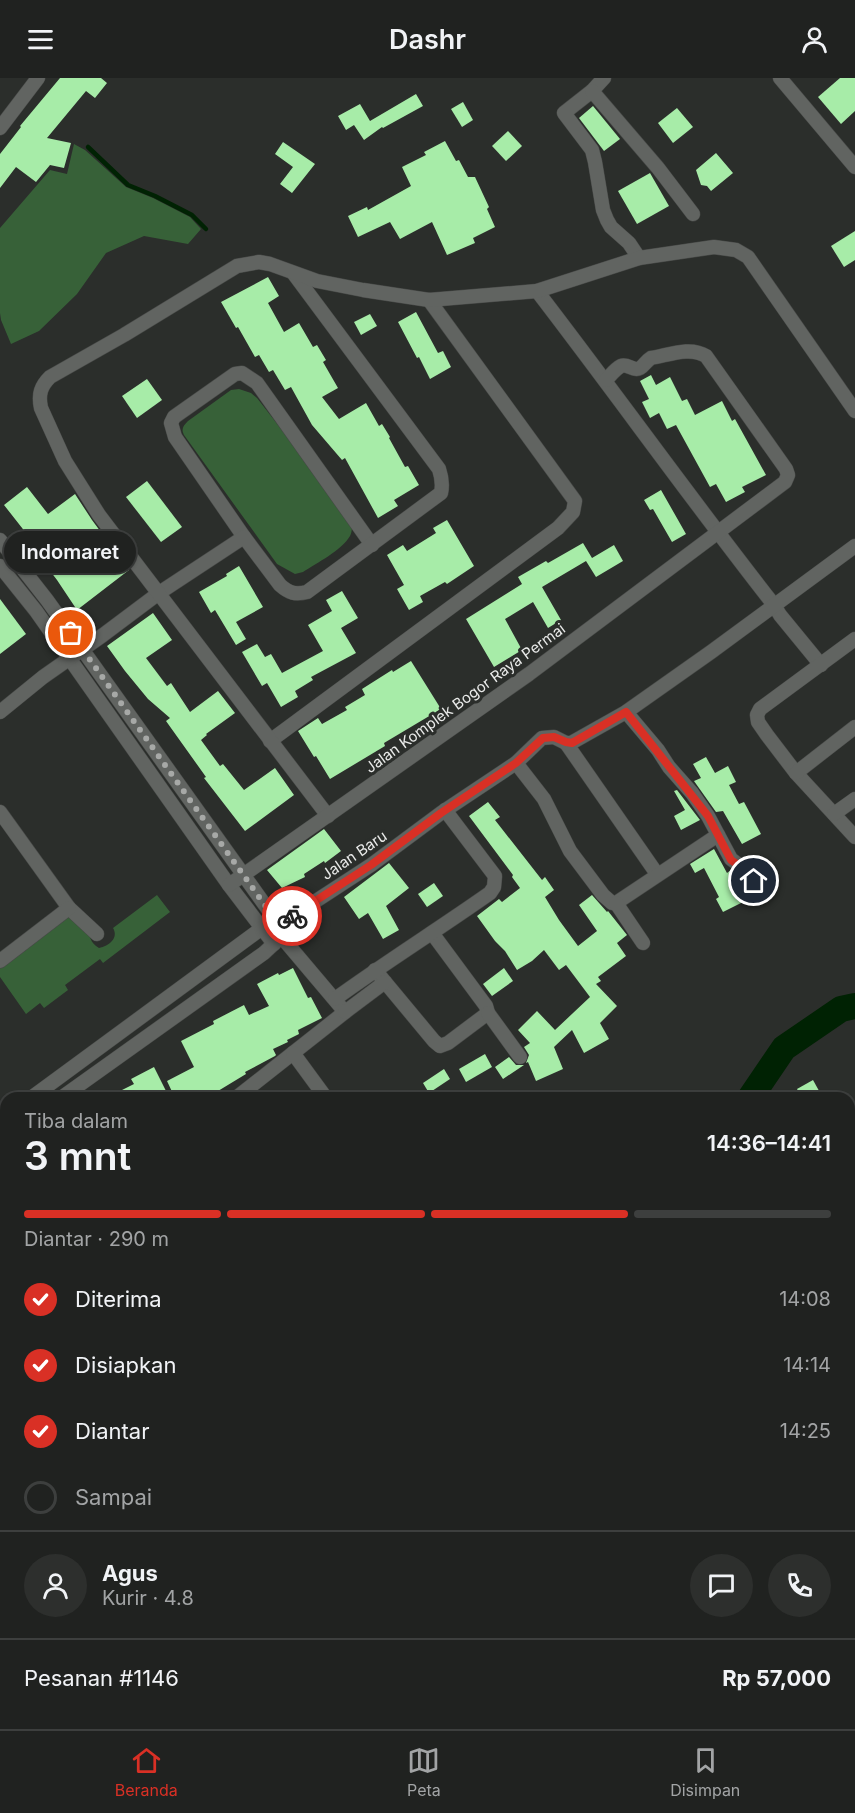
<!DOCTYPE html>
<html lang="id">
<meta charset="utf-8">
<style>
:root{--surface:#202220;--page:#2d2f2d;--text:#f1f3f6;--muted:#a2a4a5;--line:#3d3f3e;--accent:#d93025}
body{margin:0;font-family:Inter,sans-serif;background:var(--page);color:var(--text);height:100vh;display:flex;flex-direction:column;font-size:22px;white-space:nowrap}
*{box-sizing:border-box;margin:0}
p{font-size:20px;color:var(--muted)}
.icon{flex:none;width:33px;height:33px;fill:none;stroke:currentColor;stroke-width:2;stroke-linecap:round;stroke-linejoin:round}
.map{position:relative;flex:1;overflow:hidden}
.side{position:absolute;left:0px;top:1014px;width:855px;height:638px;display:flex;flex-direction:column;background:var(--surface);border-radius:18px 18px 0 0;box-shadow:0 2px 4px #0004,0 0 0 2px var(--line)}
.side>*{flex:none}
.pin{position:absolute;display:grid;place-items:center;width:51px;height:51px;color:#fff;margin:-26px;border:3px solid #fff;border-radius:50%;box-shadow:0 2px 6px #0007}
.courier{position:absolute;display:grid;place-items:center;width:60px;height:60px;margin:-30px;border:4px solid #d93025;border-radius:50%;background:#fff;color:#222;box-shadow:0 2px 8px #0007}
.bubble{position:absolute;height:42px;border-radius:21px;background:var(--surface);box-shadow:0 2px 4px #0004,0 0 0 2px var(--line);font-size:20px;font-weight:600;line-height:42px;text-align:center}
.headline em{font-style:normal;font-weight:600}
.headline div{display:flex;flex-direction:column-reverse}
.headline{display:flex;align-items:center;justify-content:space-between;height:102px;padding:0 24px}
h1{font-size:39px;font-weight:600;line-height:45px}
.bar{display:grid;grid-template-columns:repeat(4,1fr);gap:9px 6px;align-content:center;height:72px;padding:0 24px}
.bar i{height:8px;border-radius:4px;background:var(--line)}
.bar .active{background:var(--accent)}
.bar p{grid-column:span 4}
.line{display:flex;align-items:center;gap:15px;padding:0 24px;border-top:2px solid var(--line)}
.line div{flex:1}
.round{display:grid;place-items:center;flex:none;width:63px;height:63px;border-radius:32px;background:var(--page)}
ol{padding:0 24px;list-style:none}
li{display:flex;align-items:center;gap:18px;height:66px}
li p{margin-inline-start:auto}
li .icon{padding:6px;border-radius:50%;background:var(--accent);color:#fff;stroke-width:4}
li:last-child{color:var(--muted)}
li i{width:33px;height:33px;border:3px solid var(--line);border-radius:50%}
header{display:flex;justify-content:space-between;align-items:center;height:78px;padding:0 24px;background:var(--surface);font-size:27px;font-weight:600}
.tabs{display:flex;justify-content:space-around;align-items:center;height:84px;border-top:2px solid var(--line);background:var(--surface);font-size:16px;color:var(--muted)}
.tabs a{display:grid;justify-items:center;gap:3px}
.tabs .active{color:var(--accent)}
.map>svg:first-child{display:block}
.green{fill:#376138}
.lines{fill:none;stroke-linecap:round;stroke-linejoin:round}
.stream{stroke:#002203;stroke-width:4.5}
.river{stroke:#002203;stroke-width:26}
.building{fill:#a7eca8}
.service-casing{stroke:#474947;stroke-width:8}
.minor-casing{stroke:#474947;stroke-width:15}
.service{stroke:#616461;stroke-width:7}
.minor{stroke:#616461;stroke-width:14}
.done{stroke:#a7a9a7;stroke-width:6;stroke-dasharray:0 10.8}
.route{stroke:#d93025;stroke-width:8}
.labels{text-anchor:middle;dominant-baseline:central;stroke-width:6;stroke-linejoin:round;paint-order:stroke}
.street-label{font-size:15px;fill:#eaebea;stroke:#2b2e2b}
</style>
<header><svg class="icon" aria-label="menu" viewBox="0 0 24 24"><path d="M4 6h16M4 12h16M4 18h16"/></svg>Dashr<svg class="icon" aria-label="person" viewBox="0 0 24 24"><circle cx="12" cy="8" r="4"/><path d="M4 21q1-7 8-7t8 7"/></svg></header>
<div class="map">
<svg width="855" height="1651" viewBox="0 0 855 1651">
<rect width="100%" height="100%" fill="#2b2e2b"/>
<g class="green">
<polygon points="74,66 85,72 126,109 153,120 190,139 201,151 188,166 144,158 106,175 77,216 39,253 11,266 1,242 0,235 0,150 50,92 67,96"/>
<path d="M239,311L251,315L257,320L350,439C352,445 353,452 350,458C342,472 317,485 303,494L295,496L277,486L184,357C181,351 183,348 188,343L231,312Z"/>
<path d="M157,817L170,834L103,885L100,881L65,907L68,912L44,930L40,925L26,936L0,899V874L67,825C73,833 80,841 86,850C91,858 89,864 99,870C109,868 119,860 113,850Z"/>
</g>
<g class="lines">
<polyline class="stream" points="88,69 128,107 155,118 192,137 206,151"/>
<g class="river">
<polyline points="750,1020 784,970 841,931 855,928"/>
<polyline points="0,1457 6,1454"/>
</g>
</g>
<g class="building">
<polygon points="60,0 101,0 107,5 95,20 86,13 47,60 71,65 64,90 50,87 36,104 16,89 0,110 0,76 21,49 20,48"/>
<polygon points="840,0 855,0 855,33 841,46 818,19"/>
<polygon points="416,16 423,28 383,50 382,49 364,62 354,47 346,52 338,38 360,26 370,43"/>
<polygon points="463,24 473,42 462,49 451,31"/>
<polygon points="593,28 620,61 604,73 579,40"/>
<polygon points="677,30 693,49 673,65 658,45"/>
<polygon points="508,53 522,68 506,83 492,68"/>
<polygon points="445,63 456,83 459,82 468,99 475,99 489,129 487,131 495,149 473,160 475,165 447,177 432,144 400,161 390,144 358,159 348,138 367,129 368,132 411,108 402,89 426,77 424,74"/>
<polygon points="283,64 315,86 292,115 280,106 293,89 275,76"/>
<polygon points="716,75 733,95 711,113 707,108 701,107 696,92"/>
<polygon points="650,95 669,128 637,146 618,113"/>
<polygon points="855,153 855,182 844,189 831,168"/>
<polygon points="268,199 279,218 268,225 284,254 299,245 313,269 317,267 326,282 323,284 338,310 322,319 339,341 366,325 379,348 382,346 390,359 389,360 405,389 408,388 419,407 394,422 398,428 378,440 345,380 342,382 312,347 291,309 285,312 273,292 269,294 259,277 255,279 238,249 236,250 221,224"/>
<polygon points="416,234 438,275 443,273 451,289 430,301 419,279 417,280 398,244"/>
<polygon points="370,236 377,248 361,257 354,244"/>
<polygon points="651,297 656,307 670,299 682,323 687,321 695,337 722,323 732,343 735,341 766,397 742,409 745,414 726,424 716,406 710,409 676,347 667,351 659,335 650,340 642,324 649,321 640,303"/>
<polygon points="147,301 162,322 137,340 122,318"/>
<polygon points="147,403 182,449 161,464 126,419"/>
<polygon points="27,409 48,436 75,416 92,442 129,492 77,532 57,502 22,456 26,455 4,427"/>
<polygon points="661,412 686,456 672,464 653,431 650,432 644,422"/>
<polygon points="447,442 474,488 447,506 445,504 420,518 423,524 409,532 397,511 404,507 387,477 403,467 407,473 436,455 433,450"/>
<polygon points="583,465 592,480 614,467 623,483 596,499 586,483 542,509 561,542 548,550 533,524 505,541 522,572 494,589 466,541 522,506 518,499 546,483 548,485"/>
<polygon points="239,488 263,529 236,544 246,561 236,567 215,532 211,535 199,514 227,498 226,496"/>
<polygon points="342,513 358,540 341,550 356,575 311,599 313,602 295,613 298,619 281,629 267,605 262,608 242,574 257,566 265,579 271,576 282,595 323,573 308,547 332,533 326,522"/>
<polygon points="0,521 26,556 0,576"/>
<polygon points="153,535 172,562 146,580 167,608 171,605 190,634 218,613 235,635 206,656 207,657 201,662 220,688 223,686 244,712 275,690 294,717 245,753 204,700 206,699 166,643 170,640 148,621 125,593 107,568"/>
<polygon points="411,583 441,631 384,665 385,668 330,701 316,678 314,679 298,653 318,640 322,646 347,632 345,629 365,617 362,611 392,592 393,594"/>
<polygon points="706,679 715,695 728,688 736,704 729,707 739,726 744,724 761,756 742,766 723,733 716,734 694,703 701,700 693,686"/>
<polygon points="677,712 700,742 681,752 674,738 685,732 674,713"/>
<polygon points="488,724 500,739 495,742 542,802 545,799 554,812 545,819 559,842 578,868 597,853 579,827 592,817 607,834 608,833 627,857 617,865 626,878 598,899 601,903 596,906 617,928 600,945 609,961 584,975 572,952 554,969 563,991 536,1003 528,984 526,985 529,977 524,969 530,965 518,952 537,933 555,952 590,919 566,887 559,892 544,872 532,883 517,892 505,873 495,863 477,838 499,821 502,824 520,810 512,799 513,797 469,738"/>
<polygon points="324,751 341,773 325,785 324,783 304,796 305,799 282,810 267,792"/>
<polygon points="714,771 727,795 731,792 740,799 753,819 723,834 716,821 719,819 704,790 695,795 690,786"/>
<polygon points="389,785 409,810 386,828 399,852 383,861 368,835 359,841 344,819"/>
<polygon points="434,805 443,818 427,829 418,816"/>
<polygon points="293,890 308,920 311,919 322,940 298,952 299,956 287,962 288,964 273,971 276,977 275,978 245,994 246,996 218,1013 222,1020 196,1020 194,1016 188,1019 186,1015 175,1020 167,1003 194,989 181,963 214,946 213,943 244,927 249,937 269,928 257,906 278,895 279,897"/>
<polygon points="504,890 513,903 492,918 483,906"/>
<polygon points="485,976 492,989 466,1004 459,991"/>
<polygon points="509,979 516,987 524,987 503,1001 495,989"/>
<polygon points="154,989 167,1015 158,1020 106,1020 134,1006 131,1001"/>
<polygon points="444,991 450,1001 429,1015 423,1005"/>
<polygon points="813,1002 823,1020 802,1020 797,1011"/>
</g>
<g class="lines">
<defs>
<g id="service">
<polyline points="326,1646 328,1651"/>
<polyline points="389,1646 392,1651"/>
</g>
<g id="minor">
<polyline points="604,0 592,13 564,35 592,72 595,84 603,132 607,142 611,149 629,165 639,180"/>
<polyline points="780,0 855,89"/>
<polyline points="592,13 658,90 693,136"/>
<polyline points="0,50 38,0"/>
<path d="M537,213C617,317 693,424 774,527L780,537L821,587"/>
<polyline points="244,459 175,359 171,345 174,339 235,296 242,295 257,305 372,467"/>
<polyline points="0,462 47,522 275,841 281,850 281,858 285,863 345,934 236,1020"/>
<polyline points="0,488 36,533 229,807 274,866"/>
<polyline points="855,561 760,631 757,637 758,644 767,657 796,695 855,759"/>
<path d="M0,634L43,599L103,557L159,515L244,459L280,507C289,515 295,517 307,514L441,415C443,406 442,400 439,391L294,196"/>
<polyline points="626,634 658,672 669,689 692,715 708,738 731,781 747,793 761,814"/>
<polyline points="270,663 558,450 573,434 575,423 429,222"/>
<polyline points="566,665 657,796"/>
<polyline points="516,685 544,721 570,773 603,817 612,825 616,825 718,757"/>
<polyline points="796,695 855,649"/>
<polyline points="0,734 69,830 97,856"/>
<polyline points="834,736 855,721"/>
<path d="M328,738L99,437L65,383L41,330C38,316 41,308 50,299L124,257L237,188L259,184L270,186L317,203L363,212L429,222L537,213L639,180L714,169L736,172L748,179L855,333"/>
<path d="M229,807L529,596L785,404L788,397L786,391L706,278C690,268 669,277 651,280C646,283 644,288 640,290C633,294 628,285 621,288C615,291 610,298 606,302"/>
<polyline points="616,825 643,865"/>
<polyline points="279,847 371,787 441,735 516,685 542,660 554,659 566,665 571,665 626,634 711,574 855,468"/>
<polyline points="0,883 69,830"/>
<polyline points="375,892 434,963 440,968 448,965 488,935 486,928 432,855"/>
<path d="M335,921C386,884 439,851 490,815L494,809L495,798L445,732"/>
<polyline points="345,934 385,904"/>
<polyline points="488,935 520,979"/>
<polyline points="293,975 326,1020"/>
<polyline points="31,1020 269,845"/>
<polyline points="61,1020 264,875 280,860"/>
<polyline points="0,1043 6,1039"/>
<polyline points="0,1065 6,1060"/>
<polyline points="849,1165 855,1176"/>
<polyline points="0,1196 6,1192"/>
<polyline points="0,1214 6,1223"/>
<polyline points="849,1287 855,1281"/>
<polyline points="0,1324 6,1308"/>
<polyline points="849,1330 855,1346"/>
<polyline points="0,1371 6,1381"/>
<polyline points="849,1410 855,1428"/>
<polyline points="0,1425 6,1423"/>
<polyline points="0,1484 6,1470"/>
<polyline points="0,1538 6,1577"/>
<polyline points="0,1598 6,1593"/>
<polyline points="67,1646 70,1651"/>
<polyline points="249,1646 251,1651"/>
<polyline points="565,1646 569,1651"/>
<polyline points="180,1651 189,1646"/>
<polyline points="415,1651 423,1646"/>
<path d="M618,1651C627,1646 636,1647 644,1651"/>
</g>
</defs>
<use href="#service" class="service-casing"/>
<use href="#minor" class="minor-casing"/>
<use href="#service" class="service"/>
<use href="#minor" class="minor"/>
</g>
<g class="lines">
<polyline class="done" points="71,555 279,847 292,838"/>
<polyline class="route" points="292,838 371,787 441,735 516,685 543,660 554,659 566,664 572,665 626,634 708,738 731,782 747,793 754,803"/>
</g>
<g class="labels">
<g class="street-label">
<text transform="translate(465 620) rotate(-36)">Jalan Komplek Bogor Raya Permai</text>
<text transform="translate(354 777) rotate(-34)">Jalan Baru</text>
</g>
</g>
</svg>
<div class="pin" style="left:71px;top:555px;background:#ea580c"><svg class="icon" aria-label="bag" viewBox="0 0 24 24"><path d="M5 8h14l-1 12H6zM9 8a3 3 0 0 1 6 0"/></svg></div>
<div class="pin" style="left:754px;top:803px;background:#1f2937"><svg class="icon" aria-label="home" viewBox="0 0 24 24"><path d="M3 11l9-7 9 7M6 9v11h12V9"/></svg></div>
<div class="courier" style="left:292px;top:838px"><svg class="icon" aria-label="bike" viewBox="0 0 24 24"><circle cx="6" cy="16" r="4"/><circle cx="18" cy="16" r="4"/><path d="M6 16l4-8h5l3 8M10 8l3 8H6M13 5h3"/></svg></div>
<div class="bubble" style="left:4px;top:453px;width:132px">Indomaret</div>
<section class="side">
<div class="headline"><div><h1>3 mnt</h1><p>Tiba dalam</p></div><em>14:36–14:41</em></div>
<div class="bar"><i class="active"></i><i class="active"></i><i class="active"></i><i></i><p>Diantar · 290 m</p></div>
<ol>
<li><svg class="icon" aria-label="check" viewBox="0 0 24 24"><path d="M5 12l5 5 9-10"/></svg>Diterima<p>14:08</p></li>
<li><svg class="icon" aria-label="check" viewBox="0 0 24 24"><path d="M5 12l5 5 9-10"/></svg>Disiapkan<p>14:14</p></li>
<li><svg class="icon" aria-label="check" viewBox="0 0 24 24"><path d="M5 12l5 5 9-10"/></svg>Diantar<p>14:25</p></li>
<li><i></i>Sampai</li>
</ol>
<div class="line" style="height:108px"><a class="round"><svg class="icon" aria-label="person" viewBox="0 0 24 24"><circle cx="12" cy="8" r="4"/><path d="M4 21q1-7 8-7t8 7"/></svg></a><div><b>Agus</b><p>Kurir · 4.8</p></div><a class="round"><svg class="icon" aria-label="chat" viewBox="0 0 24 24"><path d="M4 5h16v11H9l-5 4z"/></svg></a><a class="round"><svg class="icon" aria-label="phone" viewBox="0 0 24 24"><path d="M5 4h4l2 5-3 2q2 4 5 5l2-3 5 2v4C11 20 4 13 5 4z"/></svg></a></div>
<div class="line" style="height:78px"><div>Pesanan #1146</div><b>Rp 57,000</b></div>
</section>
</div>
<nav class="tabs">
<a class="active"><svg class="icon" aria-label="home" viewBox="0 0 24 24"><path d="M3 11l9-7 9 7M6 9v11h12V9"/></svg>Beranda</a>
<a><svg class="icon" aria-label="map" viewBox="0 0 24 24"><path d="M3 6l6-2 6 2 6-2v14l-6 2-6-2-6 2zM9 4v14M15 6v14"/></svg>Peta</a>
<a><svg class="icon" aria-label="saved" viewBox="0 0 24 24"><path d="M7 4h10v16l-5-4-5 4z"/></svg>Disimpan</a>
</nav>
